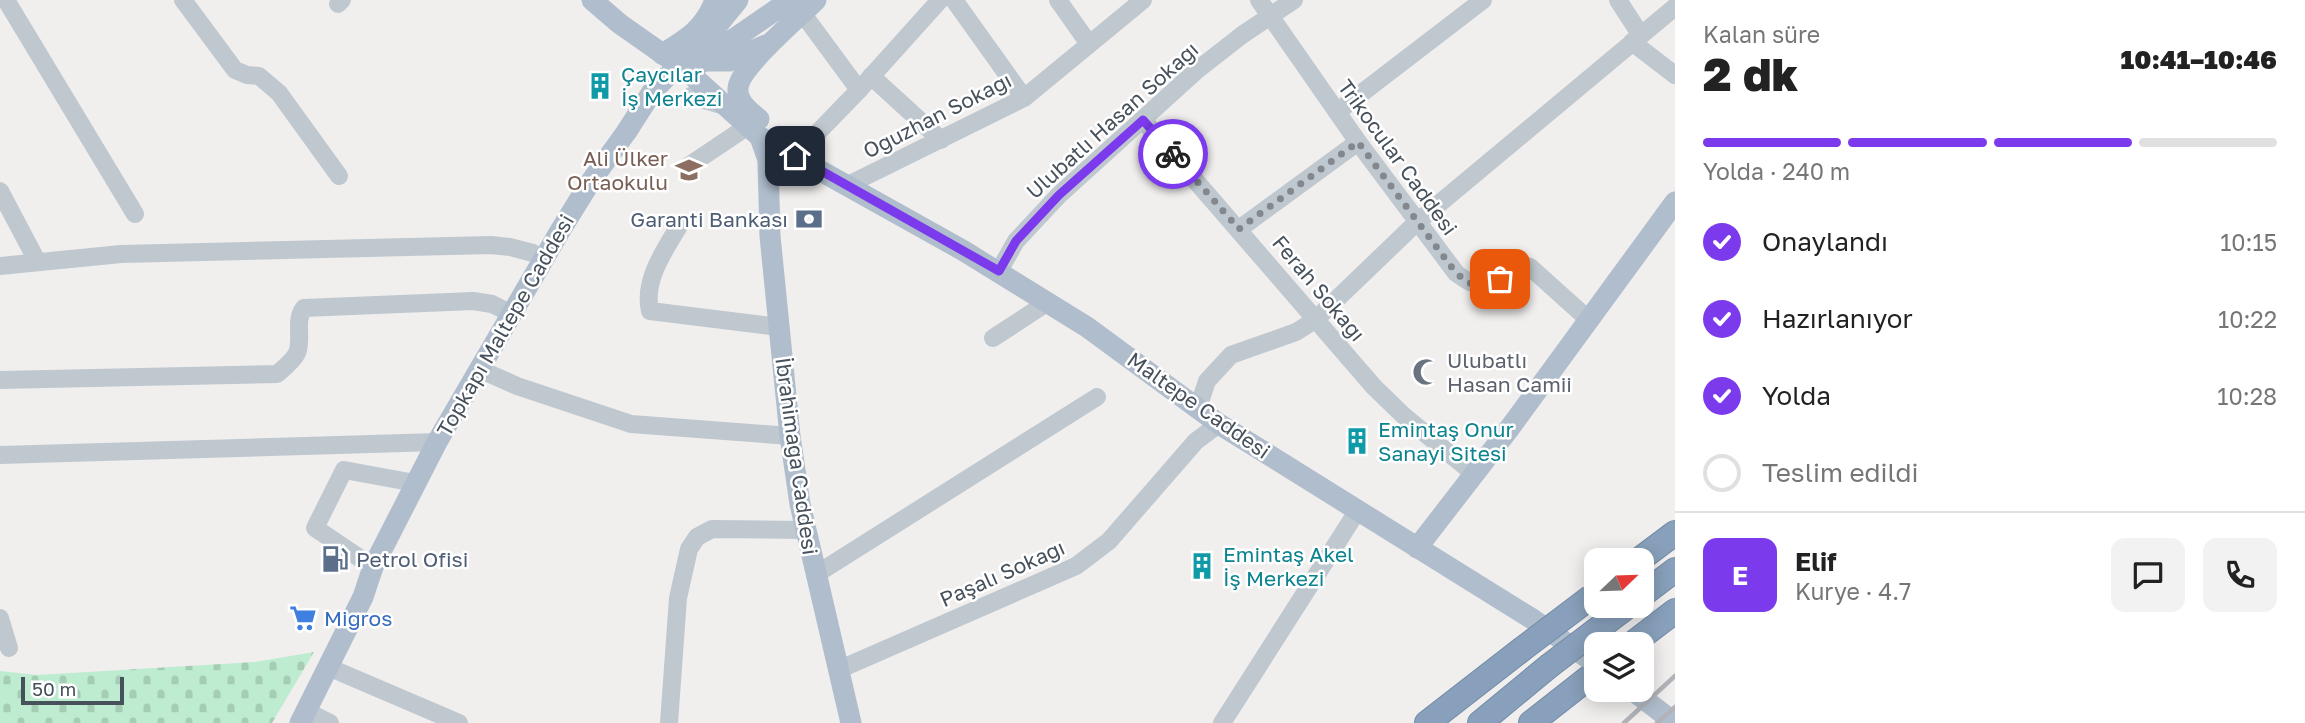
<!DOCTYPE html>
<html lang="tr">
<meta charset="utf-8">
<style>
:root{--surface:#fff;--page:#f2f2f2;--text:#222;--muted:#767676;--line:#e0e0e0;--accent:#7c3aed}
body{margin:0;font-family:"Golos Text",sans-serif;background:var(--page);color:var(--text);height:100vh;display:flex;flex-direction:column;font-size:26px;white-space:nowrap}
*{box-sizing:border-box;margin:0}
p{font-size:23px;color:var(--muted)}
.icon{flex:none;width:38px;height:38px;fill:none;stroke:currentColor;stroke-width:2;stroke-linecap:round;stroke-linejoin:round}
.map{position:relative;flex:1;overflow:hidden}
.details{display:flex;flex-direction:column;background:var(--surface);width:630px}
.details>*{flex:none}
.needle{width:46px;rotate:67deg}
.controls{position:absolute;left:1584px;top:548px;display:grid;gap:14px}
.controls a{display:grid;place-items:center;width:70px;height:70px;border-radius:14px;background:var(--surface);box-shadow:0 4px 18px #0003;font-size:35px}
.scale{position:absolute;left:21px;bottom:18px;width:103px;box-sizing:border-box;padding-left:7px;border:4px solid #47515b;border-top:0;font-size:19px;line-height:24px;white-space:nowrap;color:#47515b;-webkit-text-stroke:5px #fff;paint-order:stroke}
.pin{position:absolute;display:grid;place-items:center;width:60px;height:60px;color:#fff;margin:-30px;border-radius:14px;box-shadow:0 4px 10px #0006}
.courier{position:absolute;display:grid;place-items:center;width:70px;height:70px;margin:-35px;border:5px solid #7c3aed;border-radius:50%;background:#fff;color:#222;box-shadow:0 2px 9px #0007}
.overview em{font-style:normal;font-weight:800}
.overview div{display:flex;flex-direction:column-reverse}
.overview{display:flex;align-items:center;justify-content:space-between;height:119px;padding:0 28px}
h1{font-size:46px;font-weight:800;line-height:52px}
.bar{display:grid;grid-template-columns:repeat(4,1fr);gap:10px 7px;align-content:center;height:84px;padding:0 28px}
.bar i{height:9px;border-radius:5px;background:var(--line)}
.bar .on{background:var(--accent)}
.bar p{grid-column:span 4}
.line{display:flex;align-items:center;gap:18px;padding:0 28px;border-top:2px solid var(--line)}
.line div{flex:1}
.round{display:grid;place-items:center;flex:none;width:74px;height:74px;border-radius:14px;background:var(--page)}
ol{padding:0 28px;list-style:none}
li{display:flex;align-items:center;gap:21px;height:77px}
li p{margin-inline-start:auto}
li .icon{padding:7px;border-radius:50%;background:var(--accent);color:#fff;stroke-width:4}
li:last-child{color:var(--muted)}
li i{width:38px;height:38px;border:4px solid var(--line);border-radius:50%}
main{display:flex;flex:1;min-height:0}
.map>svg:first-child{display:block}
.cemetery{fill:url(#cemetery-stones)}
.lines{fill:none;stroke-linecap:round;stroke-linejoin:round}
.highway-casing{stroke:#738ba6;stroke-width:26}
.minor{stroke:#bfc8cf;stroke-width:18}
.major{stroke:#afbdcc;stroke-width:21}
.highway{stroke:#88a0bb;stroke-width:24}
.rail{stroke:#b1b3b8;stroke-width:4.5}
.highway-bridge-casing{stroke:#738ba6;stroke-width:26;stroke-linecap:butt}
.major-bridge{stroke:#afbdcc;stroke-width:21}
.highway-bridge{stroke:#88a0bb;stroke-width:24}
.done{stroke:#82888e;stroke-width:7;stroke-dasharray:0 12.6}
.route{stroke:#7c3aed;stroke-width:9}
.labels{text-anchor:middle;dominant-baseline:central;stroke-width:5;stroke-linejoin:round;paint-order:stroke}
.culture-label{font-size:21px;fill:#0d838f;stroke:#fff;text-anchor:start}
.street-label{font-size:21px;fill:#47515b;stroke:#fff}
.education-label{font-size:21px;fill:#785e54;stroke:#fff;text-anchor:end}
.service-label{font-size:21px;fill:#4e5e75;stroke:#fff;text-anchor:end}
.worship-label{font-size:21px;fill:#5b616d;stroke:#fff;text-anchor:start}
.shop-label{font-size:21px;fill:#366cbe;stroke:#fff;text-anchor:start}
</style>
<main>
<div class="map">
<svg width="1675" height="723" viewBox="0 0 1675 723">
<defs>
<pattern id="cemetery-stones" width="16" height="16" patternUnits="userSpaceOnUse" patternTransform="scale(1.75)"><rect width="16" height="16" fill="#beecd0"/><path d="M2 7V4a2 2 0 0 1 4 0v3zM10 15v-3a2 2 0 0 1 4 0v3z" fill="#a5ccb5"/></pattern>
</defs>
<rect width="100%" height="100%" fill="#f1eeee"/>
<polygon class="cemetery" points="314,652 272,723 0,723 0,671 37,675 255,662"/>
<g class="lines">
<defs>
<g id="highway">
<polyline points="1639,560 1675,533"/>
<polyline points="1642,595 1675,570"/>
<polyline points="1632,644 1675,611"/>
<polyline points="1427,723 1521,650"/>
<polyline points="1480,723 1549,666"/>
<polyline points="1531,723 1596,672"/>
</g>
</defs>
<use href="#highway" class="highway-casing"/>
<g class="minor">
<polyline points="6,0 135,214"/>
<polyline points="183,0 235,70 247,75 259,76 279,93 339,176"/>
<polyline points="954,0 1024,98"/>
<polyline points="1058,0 1089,44"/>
<path d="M1259,0L1358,142L1456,273C1487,297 1490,282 1517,265L1530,267L1589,320"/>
<polyline points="1618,0 1640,34"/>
<polyline points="338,4 342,0"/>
<polyline points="803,14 859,90"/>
<polyline points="1632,42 1675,75"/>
<polyline points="871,76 941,140"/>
<polyline points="691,96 725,106"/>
<polyline points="1337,112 1483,0"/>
<polyline points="1143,120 1374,387 1404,416 1473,473"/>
<polyline points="795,156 859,90 940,0"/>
<polyline points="687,167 748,126"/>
<polyline points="846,186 1024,98 1143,0"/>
<polyline points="0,191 37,261"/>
<path d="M679,226C664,251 643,281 650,311L779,327"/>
<polyline points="1239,229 1358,142"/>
<polyline points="0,266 121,254 491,245 510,247 533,253"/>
<polyline points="999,271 1016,241 1059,195 1196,71 1242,35 1294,0"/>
<polyline points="993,338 1048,302"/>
<polyline points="479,369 517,386 631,424 790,436"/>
<path d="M0,380L277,374C284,368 293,361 297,353C303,338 294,321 304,308L473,301L492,304L512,314"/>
<polyline points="1198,408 1207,381 1231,355 1296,332 1315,320 1416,223 1675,7"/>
<polyline points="0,455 437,442"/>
<polyline points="373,567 315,528 344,470 415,483"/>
<polyline points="815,575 1097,397"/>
<polyline points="0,618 9,648"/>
<polyline points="328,667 459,723"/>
<polyline points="838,670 1076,566 1109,541 1196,441 1219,424"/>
<polyline points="306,711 330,723"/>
<polyline points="669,723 678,598 689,549 697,537 712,529 805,530"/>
<polyline points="1222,723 1358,510"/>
</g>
<g class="major">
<polyline points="592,0 620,24 687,71 760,137 964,251 1087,327 1219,424 1534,620 1596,664"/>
<polyline points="741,34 790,0"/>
<path d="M662,54C687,39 705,28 715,0"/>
<polyline points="691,61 729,61 766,45"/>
<path d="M759,119C750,112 737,102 738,89C738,67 800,17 816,0"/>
<polyline points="760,137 768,160 770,236 790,436 800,504 851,723"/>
<polyline points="1417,548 1509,429 1675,202"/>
<polyline points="1632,690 1675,723"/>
<polyline points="300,723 363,597 373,567 437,442 560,231 589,184 627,131"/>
</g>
<use href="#highway" class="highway"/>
<g class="rail">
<polyline points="1624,723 1675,676"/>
<polyline points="1657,723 1675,707"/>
</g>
<defs>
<g id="highway-bridge">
<polyline points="1521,650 1591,597"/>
<polyline points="1549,666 1628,606"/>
</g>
</defs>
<use href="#highway-bridge" class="highway-bridge-casing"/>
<g class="major-bridge">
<polyline points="692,70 713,52 741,34"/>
<polyline points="627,131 652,92 716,27 738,0"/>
</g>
<use href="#highway-bridge" class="highway-bridge"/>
</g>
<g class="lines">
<path class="done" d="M1173,154L1239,229L1358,142L1456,273C1475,288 1478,289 1500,279"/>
<polyline class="route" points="795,156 999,271 1016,241 1030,226 1059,195 1143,120 1173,154"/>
</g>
<defs>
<symbol id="building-bare" viewBox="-9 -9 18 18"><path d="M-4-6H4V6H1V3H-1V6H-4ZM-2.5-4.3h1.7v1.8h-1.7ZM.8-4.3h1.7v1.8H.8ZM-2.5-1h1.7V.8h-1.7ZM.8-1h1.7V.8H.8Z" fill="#0f9aa8" stroke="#fff" stroke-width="2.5" paint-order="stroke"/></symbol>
<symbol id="school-bare" viewBox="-9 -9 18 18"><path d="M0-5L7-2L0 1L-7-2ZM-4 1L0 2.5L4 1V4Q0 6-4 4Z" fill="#8d6e63" stroke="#fff" stroke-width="2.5" paint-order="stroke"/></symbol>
<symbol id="bank-bare" viewBox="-9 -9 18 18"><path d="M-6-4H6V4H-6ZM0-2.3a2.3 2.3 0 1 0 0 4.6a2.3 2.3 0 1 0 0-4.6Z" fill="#5c6f8a" stroke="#fff" stroke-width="2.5" paint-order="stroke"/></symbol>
<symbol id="mosque-bare" viewBox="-9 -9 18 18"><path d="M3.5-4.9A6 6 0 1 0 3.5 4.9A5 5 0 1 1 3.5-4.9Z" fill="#6b7280" stroke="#fff" stroke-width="2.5" paint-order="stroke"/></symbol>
<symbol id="fuel-bare" viewBox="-9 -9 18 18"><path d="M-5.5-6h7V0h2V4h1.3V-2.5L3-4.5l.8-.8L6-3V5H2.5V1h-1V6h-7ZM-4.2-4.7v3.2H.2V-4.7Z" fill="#5c6f8a" stroke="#fff" stroke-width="2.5" paint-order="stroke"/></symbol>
<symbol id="supermarket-bare" viewBox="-9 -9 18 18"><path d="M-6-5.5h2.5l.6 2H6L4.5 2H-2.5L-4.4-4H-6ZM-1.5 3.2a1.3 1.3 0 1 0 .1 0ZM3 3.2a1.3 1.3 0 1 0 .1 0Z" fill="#3f7fe0" stroke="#fff" stroke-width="2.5" paint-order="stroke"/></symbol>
</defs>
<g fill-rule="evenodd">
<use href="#building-bare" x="581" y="67" width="38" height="38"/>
<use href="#school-bare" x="670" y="151" width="38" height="38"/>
<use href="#bank-bare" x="790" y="200" width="38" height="38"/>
<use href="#mosque-bare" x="1407" y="353" width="38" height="38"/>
<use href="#building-bare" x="1338" y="422" width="38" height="38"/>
<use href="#fuel-bare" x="316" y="540" width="38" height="38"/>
<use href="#building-bare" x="1183" y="547" width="38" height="38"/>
<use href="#supermarket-bare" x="284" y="599" width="38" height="38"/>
</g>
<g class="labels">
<g class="culture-label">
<text x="621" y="74">Çaycılar<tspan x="621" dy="24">İş Merkezi</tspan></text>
<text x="1378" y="429">Emintaş Onur<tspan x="1378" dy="24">Sanayi Sitesi</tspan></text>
<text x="1223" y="554">Emintaş Akel<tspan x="1223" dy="24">İş Merkezi</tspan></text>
</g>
<g class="street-label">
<text transform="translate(937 115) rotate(-27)">Oğuzhan Sokağı</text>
<text transform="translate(1112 120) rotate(-42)">Ulubatlı Hasan Sokağı</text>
<text transform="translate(1398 157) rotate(54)">Trikocular Caddesi</text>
<text transform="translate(1319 288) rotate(50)">Ferah Sokağı</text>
<text transform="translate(505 325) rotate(-60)">Topkapı Maltepe Caddesi</text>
<text transform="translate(1199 405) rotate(35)">Maltepe Caddesi</text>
<text transform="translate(797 456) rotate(82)">İbrahimağa Caddesi</text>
<text transform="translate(1002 573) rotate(-24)">Paşalı Sokağı</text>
</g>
<g class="education-label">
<text x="668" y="158">Ali Ülker<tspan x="668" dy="24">Ortaokulu</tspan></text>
</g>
<g class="service-label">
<text x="788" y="219">Garanti Bankası</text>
<text x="356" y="559" text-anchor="start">Petrol Ofisi</text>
</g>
<g class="worship-label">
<text x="1447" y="360">Ulubatlı<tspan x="1447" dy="24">Hasan Camii</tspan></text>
</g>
<g class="shop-label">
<text x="324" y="618">Migros</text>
</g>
</g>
</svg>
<div class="controls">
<a><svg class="needle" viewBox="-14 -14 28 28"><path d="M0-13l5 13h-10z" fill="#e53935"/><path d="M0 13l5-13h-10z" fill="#767676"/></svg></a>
<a><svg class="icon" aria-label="layers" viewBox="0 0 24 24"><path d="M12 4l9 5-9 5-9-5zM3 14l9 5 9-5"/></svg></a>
</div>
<div class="scale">50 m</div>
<div class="pin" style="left:1500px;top:279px;background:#ea580c"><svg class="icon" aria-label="bag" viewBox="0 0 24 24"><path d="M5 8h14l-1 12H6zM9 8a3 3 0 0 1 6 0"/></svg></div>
<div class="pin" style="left:795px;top:156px;background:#1f2937"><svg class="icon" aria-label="home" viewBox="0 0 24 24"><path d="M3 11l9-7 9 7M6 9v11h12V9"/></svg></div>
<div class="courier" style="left:1173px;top:154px"><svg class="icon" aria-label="bike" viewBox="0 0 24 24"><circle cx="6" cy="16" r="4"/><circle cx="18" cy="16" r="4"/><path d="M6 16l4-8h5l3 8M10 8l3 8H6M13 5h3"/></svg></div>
</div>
<section class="details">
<div class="overview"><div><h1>2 dk</h1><p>Kalan süre</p></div><em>10:41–10:46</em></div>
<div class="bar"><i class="on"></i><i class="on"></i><i class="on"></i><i></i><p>Yolda · 240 m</p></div>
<ol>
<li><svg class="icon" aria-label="check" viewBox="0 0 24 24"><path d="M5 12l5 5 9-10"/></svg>Onaylandı<p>10:15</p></li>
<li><svg class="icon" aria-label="check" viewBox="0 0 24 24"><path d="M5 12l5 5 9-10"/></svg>Hazırlanıyor<p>10:22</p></li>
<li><svg class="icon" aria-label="check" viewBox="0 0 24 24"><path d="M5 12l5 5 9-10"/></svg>Yolda<p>10:28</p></li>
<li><i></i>Teslim edildi</li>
</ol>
<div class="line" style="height:126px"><b class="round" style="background:var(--accent);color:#fff">E</b><div><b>Elif</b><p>Kurye · 4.7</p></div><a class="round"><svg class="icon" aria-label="chat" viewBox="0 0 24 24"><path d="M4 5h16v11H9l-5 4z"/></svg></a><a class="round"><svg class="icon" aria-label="phone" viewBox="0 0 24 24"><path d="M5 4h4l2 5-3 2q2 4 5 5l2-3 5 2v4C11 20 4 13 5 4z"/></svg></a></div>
</section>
</main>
